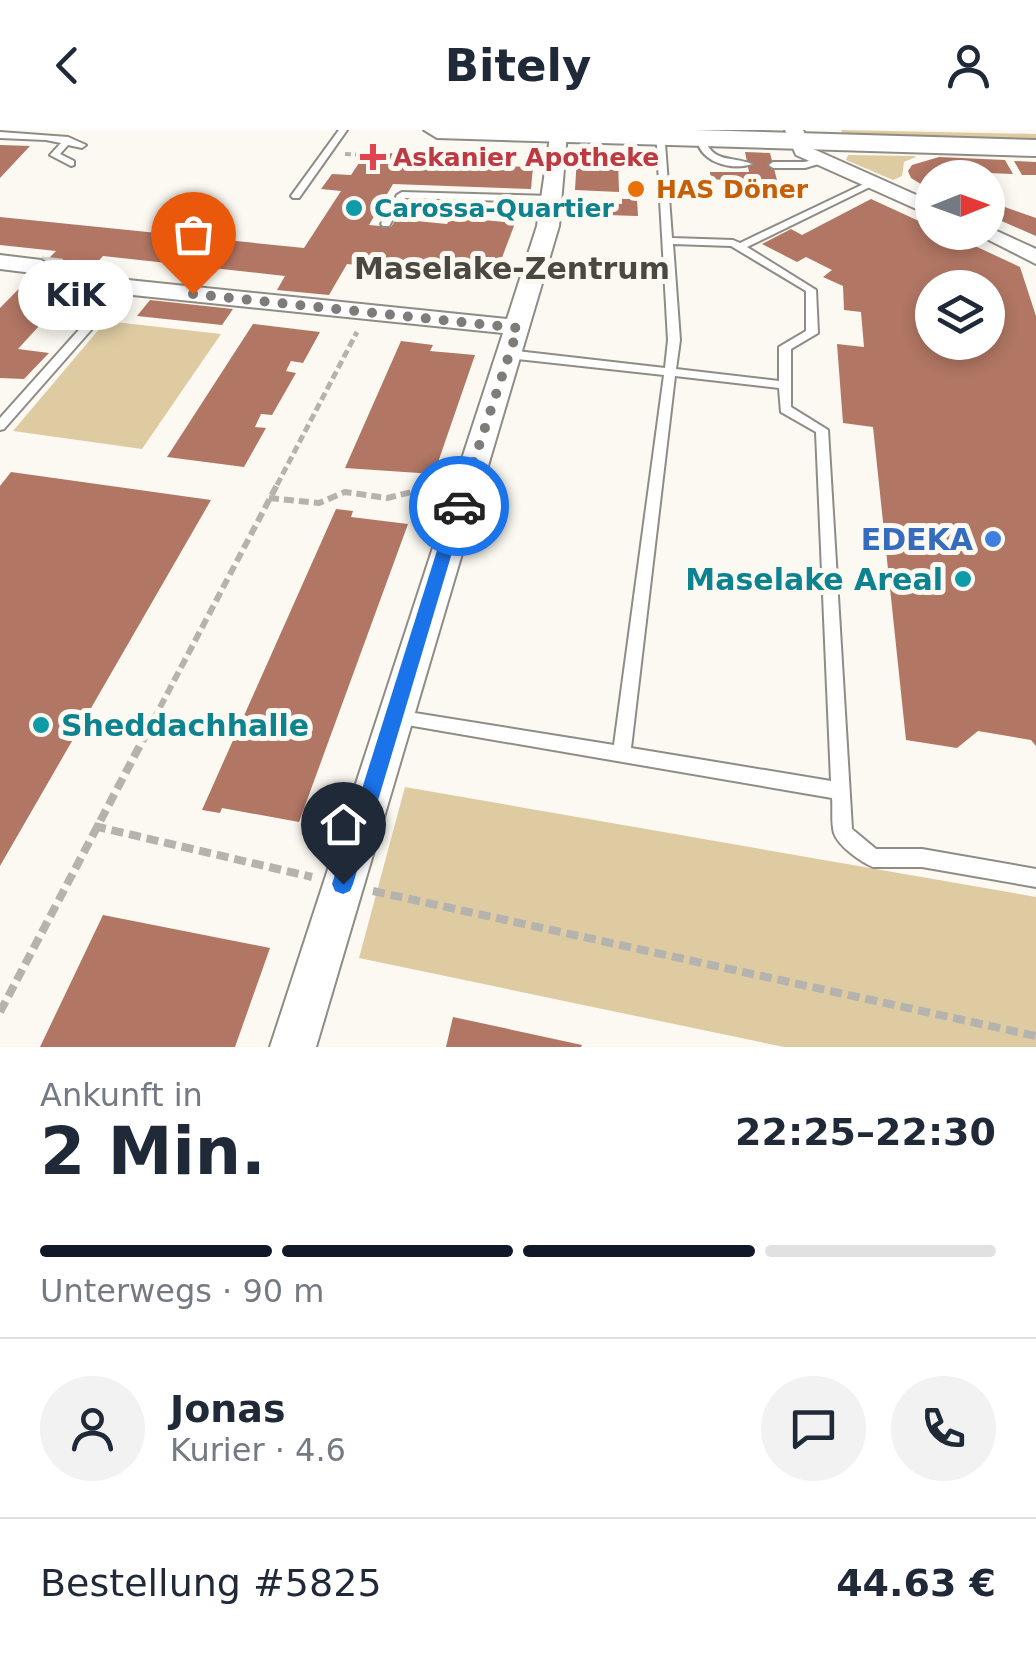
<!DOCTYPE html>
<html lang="de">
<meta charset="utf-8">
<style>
:root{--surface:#fff;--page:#f2f2f3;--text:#1f2937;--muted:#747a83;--line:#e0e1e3;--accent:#111827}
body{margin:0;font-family:"DejaVu Sans",sans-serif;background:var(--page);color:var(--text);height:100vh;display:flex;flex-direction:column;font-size:38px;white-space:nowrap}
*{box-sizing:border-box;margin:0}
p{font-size:32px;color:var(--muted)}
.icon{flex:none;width:55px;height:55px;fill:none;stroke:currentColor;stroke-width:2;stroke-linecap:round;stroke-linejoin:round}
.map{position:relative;height:917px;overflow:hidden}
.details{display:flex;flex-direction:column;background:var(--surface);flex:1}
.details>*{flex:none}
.needle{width:65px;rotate:89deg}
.fabs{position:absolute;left:915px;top:30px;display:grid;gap:20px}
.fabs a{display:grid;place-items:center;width:90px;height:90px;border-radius:50%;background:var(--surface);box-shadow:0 5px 15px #0003;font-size:50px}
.pin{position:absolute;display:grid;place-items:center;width:85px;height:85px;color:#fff;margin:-102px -42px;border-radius:50% 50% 50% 0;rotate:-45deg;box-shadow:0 0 10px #0007}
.pin .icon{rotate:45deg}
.courier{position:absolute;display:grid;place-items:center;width:100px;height:100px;margin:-50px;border:8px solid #1a73e8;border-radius:50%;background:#fff;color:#222;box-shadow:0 2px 12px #0007}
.bubble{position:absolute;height:70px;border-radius:35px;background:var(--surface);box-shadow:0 5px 15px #0003;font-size:32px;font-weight:600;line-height:70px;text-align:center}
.summary em{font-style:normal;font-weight:600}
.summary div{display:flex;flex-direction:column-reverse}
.summary{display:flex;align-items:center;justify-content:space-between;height:170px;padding:0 40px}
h1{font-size:65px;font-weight:600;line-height:75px}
.bar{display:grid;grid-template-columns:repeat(4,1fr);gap:15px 10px;align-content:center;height:120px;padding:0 40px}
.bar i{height:12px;border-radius:8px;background:var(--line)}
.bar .current{background:var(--accent)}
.bar p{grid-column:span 4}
.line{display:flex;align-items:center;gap:25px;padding:0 40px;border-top:2px solid var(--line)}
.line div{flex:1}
.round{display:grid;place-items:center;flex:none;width:105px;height:105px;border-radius:52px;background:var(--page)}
header{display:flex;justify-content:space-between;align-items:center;height:130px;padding:0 40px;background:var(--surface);font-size:45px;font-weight:600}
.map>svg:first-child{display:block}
.green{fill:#decba2}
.building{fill:#b17664;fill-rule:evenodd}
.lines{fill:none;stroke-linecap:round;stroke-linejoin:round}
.minor-tunnel{stroke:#d5d3cd;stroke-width:21;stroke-dasharray:21 10;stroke-linecap:butt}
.service-casing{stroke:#8f8c86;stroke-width:4}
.minor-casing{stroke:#8f8c86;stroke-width:4}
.secondary-casing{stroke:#8f8c86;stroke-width:4}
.path-far3{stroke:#b5b3ae;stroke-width:4;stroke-dasharray:6 4;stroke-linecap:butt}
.path-far2{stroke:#b5b3ae;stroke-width:5;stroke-dasharray:8 4;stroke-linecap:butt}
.path-far1{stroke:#b5b3ae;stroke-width:6;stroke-dasharray:10 5;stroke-linecap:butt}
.path{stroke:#b5b3ae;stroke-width:8;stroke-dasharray:12 6;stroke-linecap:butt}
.service{fill:#fff;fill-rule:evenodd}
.minor{fill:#fff;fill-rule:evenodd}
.secondary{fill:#fff;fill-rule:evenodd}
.route{fill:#1a73e8}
.done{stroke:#7e7c78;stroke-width:10;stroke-dasharray:0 18}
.health-dot{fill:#e0444e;stroke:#fcf9f2;stroke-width:4}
.food-dot{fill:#e8710a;stroke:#fcf9f2;stroke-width:4}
.culture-dot{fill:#0f9aa8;stroke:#fcf9f2;stroke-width:4}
.shop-dot{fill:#3f7fe0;stroke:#fcf9f2;stroke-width:4}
.labels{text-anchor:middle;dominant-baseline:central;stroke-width:10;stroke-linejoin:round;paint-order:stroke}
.far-health-label{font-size:25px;font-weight:bold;fill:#be3a42;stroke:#fcf9f2;text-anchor:start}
.far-food-label{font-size:25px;font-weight:bold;fill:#c56008;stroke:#fcf9f2;text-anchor:start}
.far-culture-label{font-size:25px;font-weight:bold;fill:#0d838f;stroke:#fcf9f2;text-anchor:start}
.far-quarter-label{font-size:30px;font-weight:bold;fill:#4a4842;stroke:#fcf9f2}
.shop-label{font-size:30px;font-weight:bold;fill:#366cbe;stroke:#fcf9f2;text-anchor:end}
.culture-label{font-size:30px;font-weight:bold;fill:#0d838f;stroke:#fcf9f2;text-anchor:end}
</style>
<header><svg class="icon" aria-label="back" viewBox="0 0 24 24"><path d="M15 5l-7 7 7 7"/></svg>Bitely<svg class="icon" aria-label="person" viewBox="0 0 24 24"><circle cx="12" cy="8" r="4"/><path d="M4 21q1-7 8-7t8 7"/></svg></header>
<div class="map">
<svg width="1036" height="917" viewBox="0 0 1036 917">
<rect width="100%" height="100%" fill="#fcf9f2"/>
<g class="green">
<polygon points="841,0 1036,4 1036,12 844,7"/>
<polygon points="848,25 914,26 916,27 904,32 902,46 893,50 846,30"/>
<polygon points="106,191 221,204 142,319 13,301"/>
<polygon points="405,657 1036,767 1036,917 784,917 359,828"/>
</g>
<g class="building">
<polygon points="0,15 30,16 0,48"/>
<polygon points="367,21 410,25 405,33 533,37 531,59 393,54 369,95 391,97 396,89 447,94 451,87 515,93 494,149 347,134 329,165 277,160 285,146 103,126 18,219 49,223 24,249 0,248 0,178 56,121 0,115 0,87 304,118 341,61 321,59 332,44 351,45"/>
<polygon points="745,22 770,23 778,54 711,49 710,42 749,42"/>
<polygon points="577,26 618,28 619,62 575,60"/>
<polygon points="939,27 1005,30 1013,44 936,41 932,61 911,48 908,41 912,35"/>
<polygon points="1014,31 1036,32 1036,45 1022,45"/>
<polygon points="622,69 637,69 638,86 575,84 576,72 622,74"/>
<path d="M871,69L932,97V102H945L1020,137L1036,186V616L1031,610L978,601L957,618L906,610L873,297L843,293L837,214L864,217L861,182L844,180L843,156L823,147L832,140L806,127L797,132L762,114L791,99L802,105ZM932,158H988V212H932Z"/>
<polygon points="988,71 1036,88 1036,106 988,85"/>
<polygon points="150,170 233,179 222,195 137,186"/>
<polygon points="253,194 320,202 303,233 291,231 286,241 296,243 272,285 261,284 255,297 266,298 244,337 167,327"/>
<polygon points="401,211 433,215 430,221 475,225 434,344 345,338"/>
<polygon points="11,342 211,370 0,736 0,356"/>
<polygon points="336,379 353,381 351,387 408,394 299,692 222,678 220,683 202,680"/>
<polygon points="103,785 270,818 235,917 40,917"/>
<polygon points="453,887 582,915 581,917 446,917"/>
</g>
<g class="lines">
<polyline class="minor-tunnel" points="41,137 89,142"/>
<defs>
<g id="service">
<polygon points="339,0 347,0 299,68 293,68 291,66"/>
<path d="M656,0H664L672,108L733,110L740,113L870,51L878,53L747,117L816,160L818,203L791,219V277L828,300L852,699L876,719H922L1036,739V757L922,737H873C861,732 838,716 834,703C831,693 833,678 832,668L390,592L388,587L390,582L396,580L614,615L664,245L508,228L502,224L508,220L665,238L668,210ZM673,114L731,116L806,161V201L779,217V251L676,239L680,210ZM675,246L779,258L781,282L816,302L831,651L631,618Z"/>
<polygon points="0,2 68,7 86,15 82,18 68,15 60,24 74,31 74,35 71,36 50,25 61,13 46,10 0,8"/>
<path d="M696,5H702C714,35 729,25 752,34C730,41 698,32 696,5Z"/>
<polygon points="822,27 825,28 825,32 805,38 773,38 769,35 773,32 805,32"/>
<polygon points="402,62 550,66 555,69 550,72 405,68 389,96 383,96 381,94 397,65"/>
<polygon points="123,154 127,155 127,159 4,299 0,300 0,288 119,155"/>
</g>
<g id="minor">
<polygon points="551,0 565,0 567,4 559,96 316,917 270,917 503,203 123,164 78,142 89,135 128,150 507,189 537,96"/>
<polygon points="785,0 803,0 811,18 932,72 932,86 796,25"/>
<polygon points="988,97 1036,119 1036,134 973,102 988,102"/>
<polygon points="0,125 41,130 52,137 41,144 0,139"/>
</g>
<polygon id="secondary" points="424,0 695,0 1036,10 1036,26 437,8"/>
</defs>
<use href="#service" class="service-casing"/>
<use href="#minor" class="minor-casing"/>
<use href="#secondary" class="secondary-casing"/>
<polyline class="path-far3" points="345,24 364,25"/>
<polyline class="path-far2" points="277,355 357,202"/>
<g class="path-far1">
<polyline points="269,368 319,373 345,362 387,368 416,361 436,363"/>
<polyline points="146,604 278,353"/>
</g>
<g class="path">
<polyline points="94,696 312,747"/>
<polyline points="373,761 1036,906"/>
<polyline points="0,882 147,602"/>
</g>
<use href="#service" class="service"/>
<use href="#minor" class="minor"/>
<use href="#secondary" class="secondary"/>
</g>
<polygon class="route" points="459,370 466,376 353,754 350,761 343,764 335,761 332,754 451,376"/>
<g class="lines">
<polyline class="done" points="193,164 518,198 459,376"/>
</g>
<path class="health-dot" d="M368 12h10v10h10v10h-10v10h-10v-10h-10v-10h10z"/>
<circle class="food-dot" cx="636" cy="59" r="10"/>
<g class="culture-dot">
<circle cx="354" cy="78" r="10"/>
<circle cx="963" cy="449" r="10"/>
<circle cx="41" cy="595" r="10"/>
</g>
<circle class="shop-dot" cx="993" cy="409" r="10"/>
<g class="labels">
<g class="far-health-label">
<text x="393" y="27">Askanier Apotheke</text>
</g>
<g class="far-food-label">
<text x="656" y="59">HAS Döner</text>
</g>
<g class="far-culture-label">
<text x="374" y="78">Carossa-Quartier</text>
</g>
<g class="far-quarter-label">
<text x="512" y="138">Maselake-Zentrum</text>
</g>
<g class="shop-label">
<text x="973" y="409">EDEKA</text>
</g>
<g class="culture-label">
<text x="943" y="449">Maselake Areal</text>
<text x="61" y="595" text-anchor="start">Sheddachhalle</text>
</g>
</g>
</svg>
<div class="fabs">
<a><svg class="needle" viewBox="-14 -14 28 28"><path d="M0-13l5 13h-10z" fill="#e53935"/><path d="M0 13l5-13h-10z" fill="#747a83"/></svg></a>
<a><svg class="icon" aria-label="layers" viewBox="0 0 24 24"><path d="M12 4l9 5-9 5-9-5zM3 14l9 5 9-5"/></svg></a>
</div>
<div class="pin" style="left:193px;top:164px;background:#ea580c"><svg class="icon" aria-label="bag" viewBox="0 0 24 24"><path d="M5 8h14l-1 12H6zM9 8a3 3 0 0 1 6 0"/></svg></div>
<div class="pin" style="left:343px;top:754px;background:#1f2937"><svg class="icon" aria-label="home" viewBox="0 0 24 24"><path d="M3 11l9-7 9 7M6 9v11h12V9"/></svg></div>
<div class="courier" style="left:459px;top:376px"><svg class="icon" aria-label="car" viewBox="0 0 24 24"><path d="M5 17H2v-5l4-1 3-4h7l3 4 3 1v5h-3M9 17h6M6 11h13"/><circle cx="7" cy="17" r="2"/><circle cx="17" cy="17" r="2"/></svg></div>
<div class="bubble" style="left:18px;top:130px;width:115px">KiK</div>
</div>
<section class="details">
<div class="summary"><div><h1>2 Min.</h1><p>Ankunft in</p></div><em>22:25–22:30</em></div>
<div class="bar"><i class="current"></i><i class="current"></i><i class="current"></i><i></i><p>Unterwegs · 90 m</p></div>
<div class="line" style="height:180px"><a class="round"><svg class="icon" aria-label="person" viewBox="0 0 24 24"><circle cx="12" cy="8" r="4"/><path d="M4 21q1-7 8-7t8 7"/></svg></a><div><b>Jonas</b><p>Kurier · 4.6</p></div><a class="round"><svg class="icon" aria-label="chat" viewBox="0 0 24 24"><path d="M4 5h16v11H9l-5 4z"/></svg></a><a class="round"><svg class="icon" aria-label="phone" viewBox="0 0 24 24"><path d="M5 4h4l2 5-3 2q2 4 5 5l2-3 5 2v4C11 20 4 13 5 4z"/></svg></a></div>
<div class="line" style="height:130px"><div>Bestellung #5825</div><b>44.63 €</b></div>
</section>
